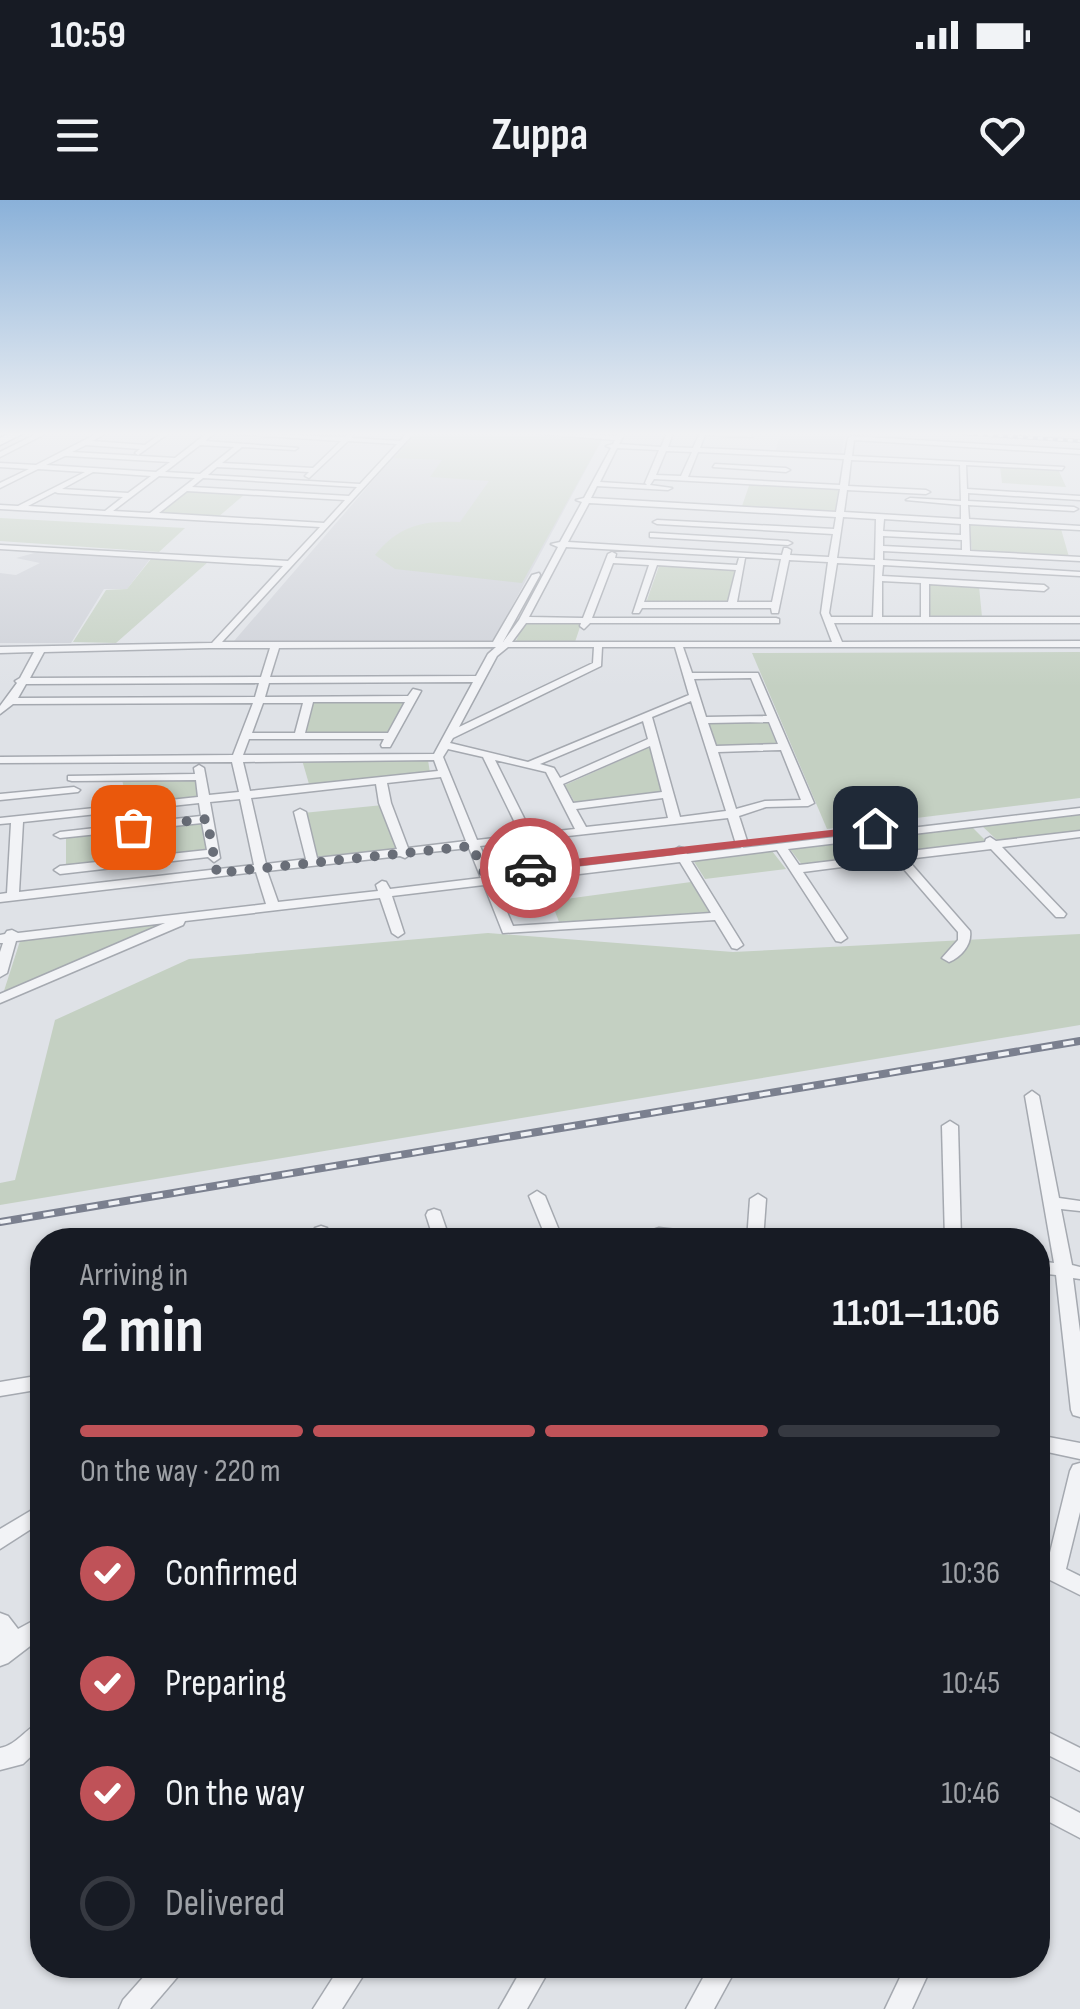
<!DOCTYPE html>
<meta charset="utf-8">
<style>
:root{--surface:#171b24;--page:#20242c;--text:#f1f3f6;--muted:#9ea1a6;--line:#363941;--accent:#bf5258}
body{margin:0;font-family:"Sofia Sans Condensed",sans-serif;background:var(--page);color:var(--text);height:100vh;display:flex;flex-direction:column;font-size:38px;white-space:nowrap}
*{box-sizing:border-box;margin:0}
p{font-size:32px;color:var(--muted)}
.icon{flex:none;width:55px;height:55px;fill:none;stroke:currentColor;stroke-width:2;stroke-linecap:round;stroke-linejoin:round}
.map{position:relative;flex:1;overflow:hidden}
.drawer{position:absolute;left:30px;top:1028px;width:1020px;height:750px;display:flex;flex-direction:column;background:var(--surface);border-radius:40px;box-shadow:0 2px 8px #0004}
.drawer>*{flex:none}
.pin{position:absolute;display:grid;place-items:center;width:85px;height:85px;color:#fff;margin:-42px;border-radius:20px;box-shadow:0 5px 15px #0006}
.courier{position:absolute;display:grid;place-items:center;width:100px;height:100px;margin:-50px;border:8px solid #bf5258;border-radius:50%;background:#fff;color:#222;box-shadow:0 2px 12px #0007}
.summary em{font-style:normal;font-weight:700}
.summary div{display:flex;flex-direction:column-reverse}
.summary{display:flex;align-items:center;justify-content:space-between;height:170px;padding:0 50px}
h1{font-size:65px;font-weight:700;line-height:75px}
.bar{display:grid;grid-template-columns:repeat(4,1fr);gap:15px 10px;align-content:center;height:120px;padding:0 50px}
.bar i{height:12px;border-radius:8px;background:var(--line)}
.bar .current{background:var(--accent)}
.bar p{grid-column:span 4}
ol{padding:0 50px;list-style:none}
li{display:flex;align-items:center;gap:30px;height:110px}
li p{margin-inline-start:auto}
li .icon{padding:10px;border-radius:50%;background:var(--accent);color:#fff;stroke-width:4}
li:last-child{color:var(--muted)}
li i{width:55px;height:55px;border:5px solid var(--line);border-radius:50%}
.status{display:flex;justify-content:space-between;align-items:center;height:70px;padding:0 50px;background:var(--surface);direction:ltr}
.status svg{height:28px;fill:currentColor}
header{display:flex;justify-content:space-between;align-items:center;height:130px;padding:0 50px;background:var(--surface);font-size:45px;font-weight:700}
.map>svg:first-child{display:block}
.built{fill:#ced1d8}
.green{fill:#c4d0c2}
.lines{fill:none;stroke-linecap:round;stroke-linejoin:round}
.minor-casing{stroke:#a5a9b0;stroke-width:3}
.highway-casing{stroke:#898e9c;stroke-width:3}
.minor{fill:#f2f3f6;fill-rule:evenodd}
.highway{fill:#fff;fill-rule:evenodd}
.rail-far1-casing{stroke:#7b808f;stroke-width:4}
.rail-casing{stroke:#7b808f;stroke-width:8}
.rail-far1{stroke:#eff1f5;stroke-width:2.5;stroke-dasharray:5;stroke-linecap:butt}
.rail{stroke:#eff1f5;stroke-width:4;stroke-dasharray:11;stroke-linecap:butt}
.route{fill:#bf5258}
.done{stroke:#696e78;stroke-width:10;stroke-dasharray:0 18}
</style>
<div class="status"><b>10:59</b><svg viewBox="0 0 49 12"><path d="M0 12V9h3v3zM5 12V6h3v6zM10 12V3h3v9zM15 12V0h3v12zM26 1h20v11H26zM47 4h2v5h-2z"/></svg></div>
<header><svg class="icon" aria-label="menu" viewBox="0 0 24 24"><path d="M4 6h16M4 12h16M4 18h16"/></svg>Zuppa<svg class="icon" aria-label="heart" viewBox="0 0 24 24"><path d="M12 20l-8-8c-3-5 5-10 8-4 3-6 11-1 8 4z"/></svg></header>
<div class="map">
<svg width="1080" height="1809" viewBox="0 0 1080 1809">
<rect width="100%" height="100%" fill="#dfe2e7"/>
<g class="built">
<polygon points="414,233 603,238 492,443 234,441"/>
<polygon points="781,233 845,233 841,255 775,252"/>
<polygon points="38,352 150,359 127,389 104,389 71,443 0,443 0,373 16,375 40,363 16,358"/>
</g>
<g class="green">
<path d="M415,233L602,239L522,383L395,369L375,355C398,326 423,320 460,322L489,281L430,277L442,260L394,258Z"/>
<polygon points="1000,266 1058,269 1066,287 1002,283"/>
<polygon points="750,283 839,288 835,311 742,306"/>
<polygon points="186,290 245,294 217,318 156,314"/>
<polygon points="0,318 185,328 159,352 0,341"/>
<polygon points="969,324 1061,329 1069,357 972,351"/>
<polygon points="151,359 208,362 116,443 73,442 106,390 127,389"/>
<polygon points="659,366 737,370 729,403 646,403"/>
<polygon points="930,383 979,386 982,417 930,417"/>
<polygon points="582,421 574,445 514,445 525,422"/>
<polygon points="1080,452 1080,598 827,629 752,453"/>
<polygon points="405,501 386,534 304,534 312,502"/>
<polygon points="767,521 777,545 717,547 709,522"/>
<polygon points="650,547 663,592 575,603 565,585"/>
<polygon points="302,560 428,560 430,573 309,584"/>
<polygon points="195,579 198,598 128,604 122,580"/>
<polygon points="383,605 400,650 317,660 303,613"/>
<polygon points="1080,614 1080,631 998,641 981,625"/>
<polygon points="204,621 209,651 164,656 161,626"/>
<polygon points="971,626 987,642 890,654 875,638"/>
<polygon points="108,631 109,662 66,667 66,635"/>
<polygon points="865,639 880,656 803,666 789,648"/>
<polygon points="772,651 786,669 705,679 693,660"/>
<polygon points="691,682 709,712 559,722 551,701"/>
<polygon points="165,723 3,794 20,741"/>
<polygon points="488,733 733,752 1080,734 1080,825 0,1005 0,983 15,980 55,820 189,759"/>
</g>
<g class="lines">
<defs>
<g id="minor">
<polygon points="0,233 4,233 0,236"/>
<polygon points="38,233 47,233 0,257 0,252"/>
<path d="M98,233H107L92,241L145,245L161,233H169L138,255L135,253L140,249L86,245L72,252L175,258L207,233H215L205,241L298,248L295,250L242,247L222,263L313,268L341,241L219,233L345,237L350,234L353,236L352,238L400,241L407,233H414L222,442H493L532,375L539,373L540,375L503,442L519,420L558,347L551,344L560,342L582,302L576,300L584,298L611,248L606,246L613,244L615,240L529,233L617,236L619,233H625L619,244L661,247L667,233H673L668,247L693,248L700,233L750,234L752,237L705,235L700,248L845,255L848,238L851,236L1080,250V254L854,240L852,256L1064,267L1062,270L966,265L967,289L1080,296V300L968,293V301L1074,307L1078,309L1074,311L968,305L969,319L1080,326V330L969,324L970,351L1080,357V361L883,351V360L1080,372V376L883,365L882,376L1044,385L1048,388L1044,391L929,384V417H1080V423H834L842,442L1080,441V447H683L692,473H758L814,603L808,606L766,607L739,616L748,644L742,648L1080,608V614L788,649L799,665L890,654L887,650L893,646L902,652L985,642L986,639L990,637L996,641L1080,631V637L1002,647L1066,714L1064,717H1056L991,649L907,659L970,731C972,744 962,757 949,762L942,758L958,740V732L896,660L803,672L847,738L841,742L836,741L777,650L691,661L743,745L737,749L732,748L715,720L503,733L484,685L392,696L404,733L398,737L392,733L380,698L185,721L183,725L0,803V794L165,723L16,741L7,773L0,777V752L3,743H0V735L5,734L7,731L12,730L18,733L266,704L256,672L0,702V694L7,693L11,623L0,624V618L198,597L196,580L72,581L68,580V576L195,574L194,568L199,565L204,568L209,595L239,592L232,562L0,563V557L233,555L253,503L13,504L0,514V506L17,483L15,481L20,478L34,452L0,453V447L212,443L283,366L0,349V345L288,361L320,327L0,309V305L18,306L85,272L38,269L0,288V283L29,269L0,267V263L36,265ZM348,241L397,244L360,284L208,275L217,267L309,272L305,276L309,278ZM200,245L234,247L200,274L165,272ZM617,248L659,250L645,283L647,285L600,282ZM666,251L692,252L681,276L656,275ZM698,252L844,259L840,285L688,277ZM65,256H67L170,262L156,272L46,265ZM851,260L960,265L961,301L910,298L906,300L961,305V319L844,312L847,290L926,294L930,292L926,290L848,286ZM93,272L151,276L128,293L62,289ZM159,276L195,278L150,313L113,311ZM203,278L357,287L349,296L192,287ZM654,279L840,289L836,312L591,298L597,286L668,290L672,288L650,285ZM187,291L345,300L324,323L159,313ZM55,292L58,293L123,297L105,311L28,306ZM589,303L836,317L834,329L657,320L653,322L657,324L833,334L829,357L790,355L791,350L787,348H784L782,355L568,342ZM843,317L876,319L875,360L837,358ZM884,319L961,324V335L883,331ZM883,336L962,340V350L883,346ZM566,347L781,359L772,402H737L745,358H739L737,365L615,358L616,354L612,352L608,354L583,418L529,417ZM789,360L828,362L821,413L832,442H512L526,423H581L580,426L584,429L590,423H779V419L776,418H592L613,363L649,365L633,413H639L642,408H771L772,413H778ZM837,363L875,365L873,417H831L829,413ZM657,365L736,370L728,402H644ZM882,381L921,383V417H882ZM496,447L488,454L476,476L270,477L279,448ZM508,447H594L593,463L459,527L497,456ZM602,447H675L689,495L528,562L450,543L453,538L601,466ZM209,448H270L261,477L30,478L44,452ZM751,478L767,516L706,517L694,479ZM473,482L434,554L243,555L249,539H384L381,545L382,547H390L421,491L413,489L408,496L265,497L269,483ZM259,483L255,497L18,498L26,484ZM691,501L726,611L680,617L652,517ZM313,502H405L388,533H305ZM263,503H303L295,533H252ZM643,521L648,539L560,578L554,568L540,564ZM769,522L778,544L716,546L708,523ZM650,546L662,592L573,603L563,584ZM448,549L483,557L521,635L477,640L443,557ZM781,550L801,600L765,601L736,609L718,552ZM434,560L438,571L250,591L243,562ZM495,560L546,572L575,629L532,634ZM441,577L466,641L408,648L391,603L387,583ZM376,584L379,603L397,649L317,658L306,612L300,609L294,612L306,659L266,664L251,598ZM663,598L668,618L586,627L576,609ZM240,599L254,665L19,692L23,622L199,603L201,616L60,632L54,635L60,638L202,623L207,650L60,666L54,670L60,674L208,657L214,662L220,658L210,602ZM728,618L736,644L742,648L687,654L683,648L679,647L673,651L676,655L493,677L480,646ZM469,648L481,678L390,689L386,682L382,681L376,685L378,691L278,702L267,671L400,656L405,658L411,654ZM680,662L711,713L513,726L495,684Z"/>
<polygon points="715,264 786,268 790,270 786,272 713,267"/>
<polygon points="653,333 788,341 792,343 788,345 650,337 650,333"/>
<polygon points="74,587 80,590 78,592 0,600 0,594"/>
<polygon points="1032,891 1039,896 1059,998 1080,1001 1080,1011 1061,1009 1072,1065 1080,1067 1080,1079 1073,1078 1080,1132 1080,1217 1073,1215 1071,1210 1056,1075 1038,1073 1038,1061 1054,1063 1025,896"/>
<polygon points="950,921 958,926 961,1040 945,1040 942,926"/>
<polygon points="537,991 545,996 563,1040 547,1040 529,996"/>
<polygon points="758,994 766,999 763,1040 747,1040 750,999"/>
<polygon points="434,1009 440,1011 450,1040 434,1040 426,1015 428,1011"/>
<polygon points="321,1026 327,1028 331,1040 315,1040 313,1032 315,1028"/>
<polygon points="659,1028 713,1034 719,1036 721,1040 648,1040 653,1030"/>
<polygon points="42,1175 42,1189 0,1196 0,1182"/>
<polygon points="1038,1235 1080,1243 1080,1259 1038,1250"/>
<polygon points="1080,1263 1080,1312 1066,1369 1080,1376 1080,1395 1048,1379 1045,1373 1070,1271 1073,1265"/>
<polygon points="42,1304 42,1322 0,1349 0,1329"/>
<polygon points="0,1413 8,1416 18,1429 42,1416 42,1437 8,1463 0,1466"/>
<path d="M42,1521V1546L23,1564L0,1570V1548C17,1545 26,1528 42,1521Z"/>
<polygon points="1038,1527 1080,1548 1080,1571 1038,1550"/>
<polygon points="1038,1591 1080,1613 1080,1638 1038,1616"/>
<polygon points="154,1765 184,1765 180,1774 150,1809 119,1809 123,1800"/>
<polygon points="341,1765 370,1765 342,1809 313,1809"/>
<polygon points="524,1765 552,1765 527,1809 499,1809"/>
<polygon points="710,1765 738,1765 714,1809 686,1809"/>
<polygon points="906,1765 926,1765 929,1772 912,1809 885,1809"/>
</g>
<polygon id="highway" points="10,233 24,233 0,245 0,238"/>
</defs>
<use href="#minor" class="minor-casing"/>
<use href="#highway" class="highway-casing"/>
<use href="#minor" class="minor"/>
<use href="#highway" class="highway"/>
<defs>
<polyline id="rail-far1" points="958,233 1080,241"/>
<polyline id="rail" points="0,1022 1080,841"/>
</defs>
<use href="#rail-far1" class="rail-far1-casing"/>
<use href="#rail" class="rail-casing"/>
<use href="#rail-far1" class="rail-far1"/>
<use href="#rail" class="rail"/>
</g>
<linearGradient id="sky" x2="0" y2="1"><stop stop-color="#8ab1d9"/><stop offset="0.48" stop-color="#f1f2f4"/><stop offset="1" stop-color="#f1f2f4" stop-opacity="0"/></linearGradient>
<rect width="1080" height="487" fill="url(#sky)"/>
<polygon class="route" points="875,625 879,626 879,631 530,672 523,668 530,664"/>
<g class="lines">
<polyline class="done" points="133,627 207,619 217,673 472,646 484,673 530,668"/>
</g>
</svg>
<div class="pin" style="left:133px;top:627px;background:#ea580c"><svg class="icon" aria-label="bag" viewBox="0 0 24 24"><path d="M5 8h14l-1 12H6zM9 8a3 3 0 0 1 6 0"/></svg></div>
<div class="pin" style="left:875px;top:628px;background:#1f2937"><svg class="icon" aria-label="home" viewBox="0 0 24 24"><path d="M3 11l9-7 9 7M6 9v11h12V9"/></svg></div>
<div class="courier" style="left:530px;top:668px"><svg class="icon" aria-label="car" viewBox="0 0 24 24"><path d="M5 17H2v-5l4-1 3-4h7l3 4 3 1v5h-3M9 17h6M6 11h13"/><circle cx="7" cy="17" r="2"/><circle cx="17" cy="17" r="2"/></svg></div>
<section class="drawer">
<div class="summary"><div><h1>2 min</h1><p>Arriving in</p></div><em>11:01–11:06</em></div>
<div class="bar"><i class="current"></i><i class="current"></i><i class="current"></i><i></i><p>On the way · 220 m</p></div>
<ol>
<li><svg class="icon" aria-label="check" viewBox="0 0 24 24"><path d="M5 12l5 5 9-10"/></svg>Confirmed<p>10:36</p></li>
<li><svg class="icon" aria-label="check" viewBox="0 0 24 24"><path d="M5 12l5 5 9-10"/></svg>Preparing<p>10:45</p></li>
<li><svg class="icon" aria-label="check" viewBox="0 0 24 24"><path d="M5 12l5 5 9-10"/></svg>On the way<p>10:46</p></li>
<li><i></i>Delivered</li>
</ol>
</section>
</div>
